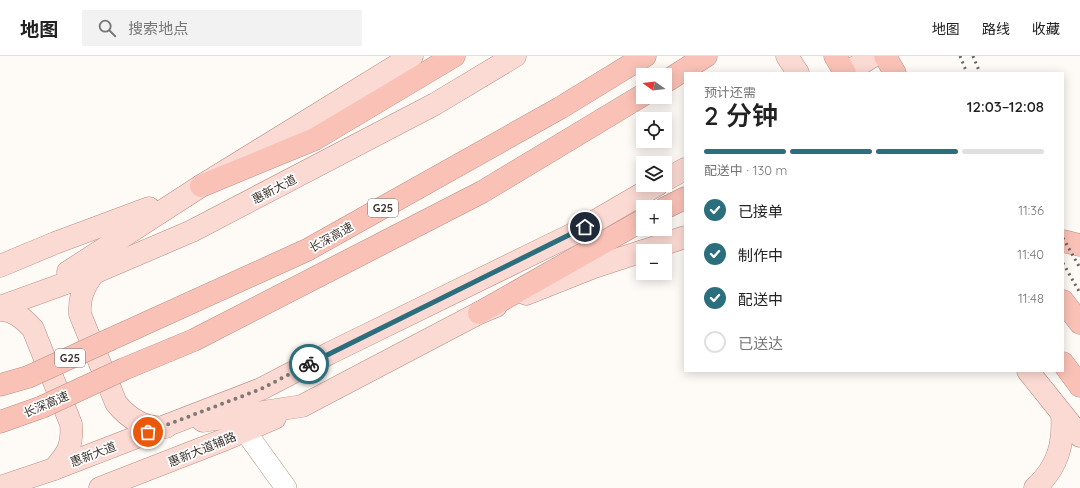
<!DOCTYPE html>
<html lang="zh">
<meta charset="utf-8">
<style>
:root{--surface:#fff;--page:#f2f2f2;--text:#222;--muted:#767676;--line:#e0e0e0;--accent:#2b6f7f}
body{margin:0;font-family:Quicksand,"Noto Sans SC",sans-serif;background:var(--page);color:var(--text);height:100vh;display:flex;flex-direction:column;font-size:15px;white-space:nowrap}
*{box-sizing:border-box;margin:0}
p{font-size:13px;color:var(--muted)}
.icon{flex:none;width:22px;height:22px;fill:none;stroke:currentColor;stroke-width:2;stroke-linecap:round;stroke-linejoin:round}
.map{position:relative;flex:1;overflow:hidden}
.drawer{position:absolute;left:684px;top:16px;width:380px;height:300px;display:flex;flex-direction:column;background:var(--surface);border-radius:0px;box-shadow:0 2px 10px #0003}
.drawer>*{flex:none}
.needle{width:26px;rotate:284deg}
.buttons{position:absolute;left:636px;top:12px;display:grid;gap:8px}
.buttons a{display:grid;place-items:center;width:36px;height:36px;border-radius:0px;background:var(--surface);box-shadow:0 2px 10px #0003;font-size:20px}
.pin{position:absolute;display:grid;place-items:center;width:34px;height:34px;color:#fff;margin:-17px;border:2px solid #fff;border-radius:50%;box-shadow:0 1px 4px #0007}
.courier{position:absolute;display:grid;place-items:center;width:40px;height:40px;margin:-20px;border:3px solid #2b6f7f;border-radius:50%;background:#fff;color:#222;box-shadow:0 1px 5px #0007}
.overview em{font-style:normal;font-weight:600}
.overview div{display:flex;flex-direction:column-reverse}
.overview{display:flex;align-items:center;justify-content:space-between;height:68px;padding:0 20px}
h1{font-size:26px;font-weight:600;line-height:30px}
.bar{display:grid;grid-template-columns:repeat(4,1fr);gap:6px 4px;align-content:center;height:48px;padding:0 20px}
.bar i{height:5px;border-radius:3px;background:var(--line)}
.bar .on{background:var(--accent)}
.bar p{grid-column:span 4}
ol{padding:0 20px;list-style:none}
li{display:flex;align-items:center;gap:12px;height:44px}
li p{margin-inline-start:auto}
li .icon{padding:4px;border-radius:50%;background:var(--accent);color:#fff;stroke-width:4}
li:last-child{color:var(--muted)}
li i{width:22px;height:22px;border:2px solid var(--line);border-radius:50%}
header{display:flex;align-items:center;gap:24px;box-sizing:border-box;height:56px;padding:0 20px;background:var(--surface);border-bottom:1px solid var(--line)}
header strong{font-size:19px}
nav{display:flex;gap:22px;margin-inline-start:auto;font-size:14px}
.search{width:280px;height:36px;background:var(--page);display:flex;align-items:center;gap:10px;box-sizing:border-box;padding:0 14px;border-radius:0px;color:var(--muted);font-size:15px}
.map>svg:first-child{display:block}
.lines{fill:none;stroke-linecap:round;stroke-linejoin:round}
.minor-casing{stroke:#a99584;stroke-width:22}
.major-casing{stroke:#b79086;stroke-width:23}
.highway-casing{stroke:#b79086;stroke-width:23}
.minor{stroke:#fff;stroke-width:21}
.major{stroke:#fcdad4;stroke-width:22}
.highway{stroke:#fac2b7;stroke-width:22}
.rail{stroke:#6d6560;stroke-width:3;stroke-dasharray:2 4;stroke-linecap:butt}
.highway-bridge-casing{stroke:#b79086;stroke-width:23;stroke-linecap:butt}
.highway-bridge{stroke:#fac2b7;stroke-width:22}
.done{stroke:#7f7873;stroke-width:4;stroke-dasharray:0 7.2}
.route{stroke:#2b6f7f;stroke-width:5}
.labels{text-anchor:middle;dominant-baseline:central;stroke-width:3.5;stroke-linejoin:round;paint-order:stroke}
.shield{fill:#fff;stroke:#76706b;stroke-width:1}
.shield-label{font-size:11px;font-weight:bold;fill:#3b322c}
.street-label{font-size:12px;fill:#3b322c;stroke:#fff}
</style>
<header>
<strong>地图</strong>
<div class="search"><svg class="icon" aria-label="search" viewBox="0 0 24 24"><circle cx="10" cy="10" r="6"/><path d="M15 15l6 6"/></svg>搜索地点</div>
<nav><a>地图</a><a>路线</a><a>收藏</a></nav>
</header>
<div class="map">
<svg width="1080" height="432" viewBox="0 0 1080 432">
<rect width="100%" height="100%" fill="#fefaf6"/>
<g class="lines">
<defs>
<polyline id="minor" points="245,375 286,432"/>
<g id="major">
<polyline points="787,0 798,17"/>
<polyline points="846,17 873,0"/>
<polyline points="665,124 685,113"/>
<polyline points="644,195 685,181"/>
<polyline points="0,210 55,187 149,152"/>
<polyline points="68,216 201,130 412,0"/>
<path d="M94,217C84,230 79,241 80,258L116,347C128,362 146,374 166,371"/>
<polyline points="526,238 594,211 643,195"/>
<polyline points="0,251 94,217 192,175 435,48 515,0"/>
<path d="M0,254C14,254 24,263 33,273L71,368C73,389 68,397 54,413"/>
<polyline points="1028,315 1080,380"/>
<polyline points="203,365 302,350 479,257 496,250"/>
<polyline points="0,431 54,413 261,333 330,297 573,178 657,129"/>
<polyline points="100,432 226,383 275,362"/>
<path d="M1035,432C1058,411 1064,388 1062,358"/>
</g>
<g id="highway">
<polyline points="835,0 845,17"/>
<polyline points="885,0 895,17"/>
<polyline points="665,26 706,0"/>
<polyline points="201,130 315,83 454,0"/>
<polyline points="665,152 685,142"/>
<polyline points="1063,185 1080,189"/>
<polyline points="1063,245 1080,267"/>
<polyline points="479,257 643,164"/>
<polyline points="111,283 307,194 560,52 645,0"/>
<polyline points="1063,307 1080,330"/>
<polyline points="124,313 194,284 482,136 643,39"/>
<polyline points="0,329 28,321"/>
<polyline points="0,366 42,351"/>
</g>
</defs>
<use href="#minor" class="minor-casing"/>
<use href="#major" class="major-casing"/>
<use href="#highway" class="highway-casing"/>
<use href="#minor" class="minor"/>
<use href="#major" class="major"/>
<use href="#highway" class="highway"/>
<g class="rail">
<polyline points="960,0 967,17"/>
<polyline points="973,0 980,17"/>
<polyline points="1063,182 1080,212"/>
<polyline points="1063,207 1080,237"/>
</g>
<defs>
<g id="highway-bridge">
<polyline points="28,321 111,283"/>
<polyline points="42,351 124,313"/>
</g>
</defs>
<use href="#highway-bridge" class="highway-bridge-casing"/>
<use href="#highway-bridge" class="highway-bridge"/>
</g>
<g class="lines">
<polyline class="done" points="148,376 261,333 309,308"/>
<polyline class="route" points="309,308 585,171"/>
</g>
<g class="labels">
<g class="shield">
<rect x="368" y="143" width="30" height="18" rx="3"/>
<rect x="55" y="293" width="30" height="18" rx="3"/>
</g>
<g class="shield-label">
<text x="383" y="152">G25</text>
<text x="70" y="302">G25</text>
</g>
<g class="street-label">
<text transform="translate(274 133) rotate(-27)">惠新大道</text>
<text transform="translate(331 181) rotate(-29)">长深高速</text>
<text transform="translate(46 348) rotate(-23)">长深高速</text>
<text transform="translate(202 393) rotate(-22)">惠新大道辅路</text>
<text transform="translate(93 398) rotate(-21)">惠新大道</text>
</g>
</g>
</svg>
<div class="buttons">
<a><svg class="needle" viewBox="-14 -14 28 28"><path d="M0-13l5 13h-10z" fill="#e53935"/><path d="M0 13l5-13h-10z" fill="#767676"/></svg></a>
<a><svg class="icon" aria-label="locate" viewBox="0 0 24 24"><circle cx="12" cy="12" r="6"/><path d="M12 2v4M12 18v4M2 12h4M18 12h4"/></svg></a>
<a><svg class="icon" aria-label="layers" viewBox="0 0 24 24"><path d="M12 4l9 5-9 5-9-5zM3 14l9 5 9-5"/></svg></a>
<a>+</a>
<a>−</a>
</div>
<div class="pin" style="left:148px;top:376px;background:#ea580c"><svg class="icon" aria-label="bag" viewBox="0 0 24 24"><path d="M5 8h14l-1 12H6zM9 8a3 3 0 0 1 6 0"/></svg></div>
<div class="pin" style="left:585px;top:171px;background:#1f2937"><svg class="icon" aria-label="home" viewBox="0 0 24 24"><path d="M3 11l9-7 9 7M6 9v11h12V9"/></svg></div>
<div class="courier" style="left:309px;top:308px"><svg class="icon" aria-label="bike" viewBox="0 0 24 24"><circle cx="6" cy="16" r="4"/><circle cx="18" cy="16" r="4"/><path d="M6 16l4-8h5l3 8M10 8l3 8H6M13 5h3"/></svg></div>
<section class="drawer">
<div class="overview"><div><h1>2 分钟</h1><p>预计还需</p></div><em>12:03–12:08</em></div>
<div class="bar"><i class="on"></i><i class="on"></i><i class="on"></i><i></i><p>配送中 · 130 m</p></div>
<ol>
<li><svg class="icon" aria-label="check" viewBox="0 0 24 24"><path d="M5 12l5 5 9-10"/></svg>已接单<p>11:36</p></li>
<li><svg class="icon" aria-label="check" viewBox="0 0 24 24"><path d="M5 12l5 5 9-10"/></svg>制作中<p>11:40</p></li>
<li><svg class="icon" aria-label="check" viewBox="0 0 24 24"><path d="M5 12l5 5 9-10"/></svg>配送中<p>11:48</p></li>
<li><i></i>已送达</li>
</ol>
</section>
</div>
